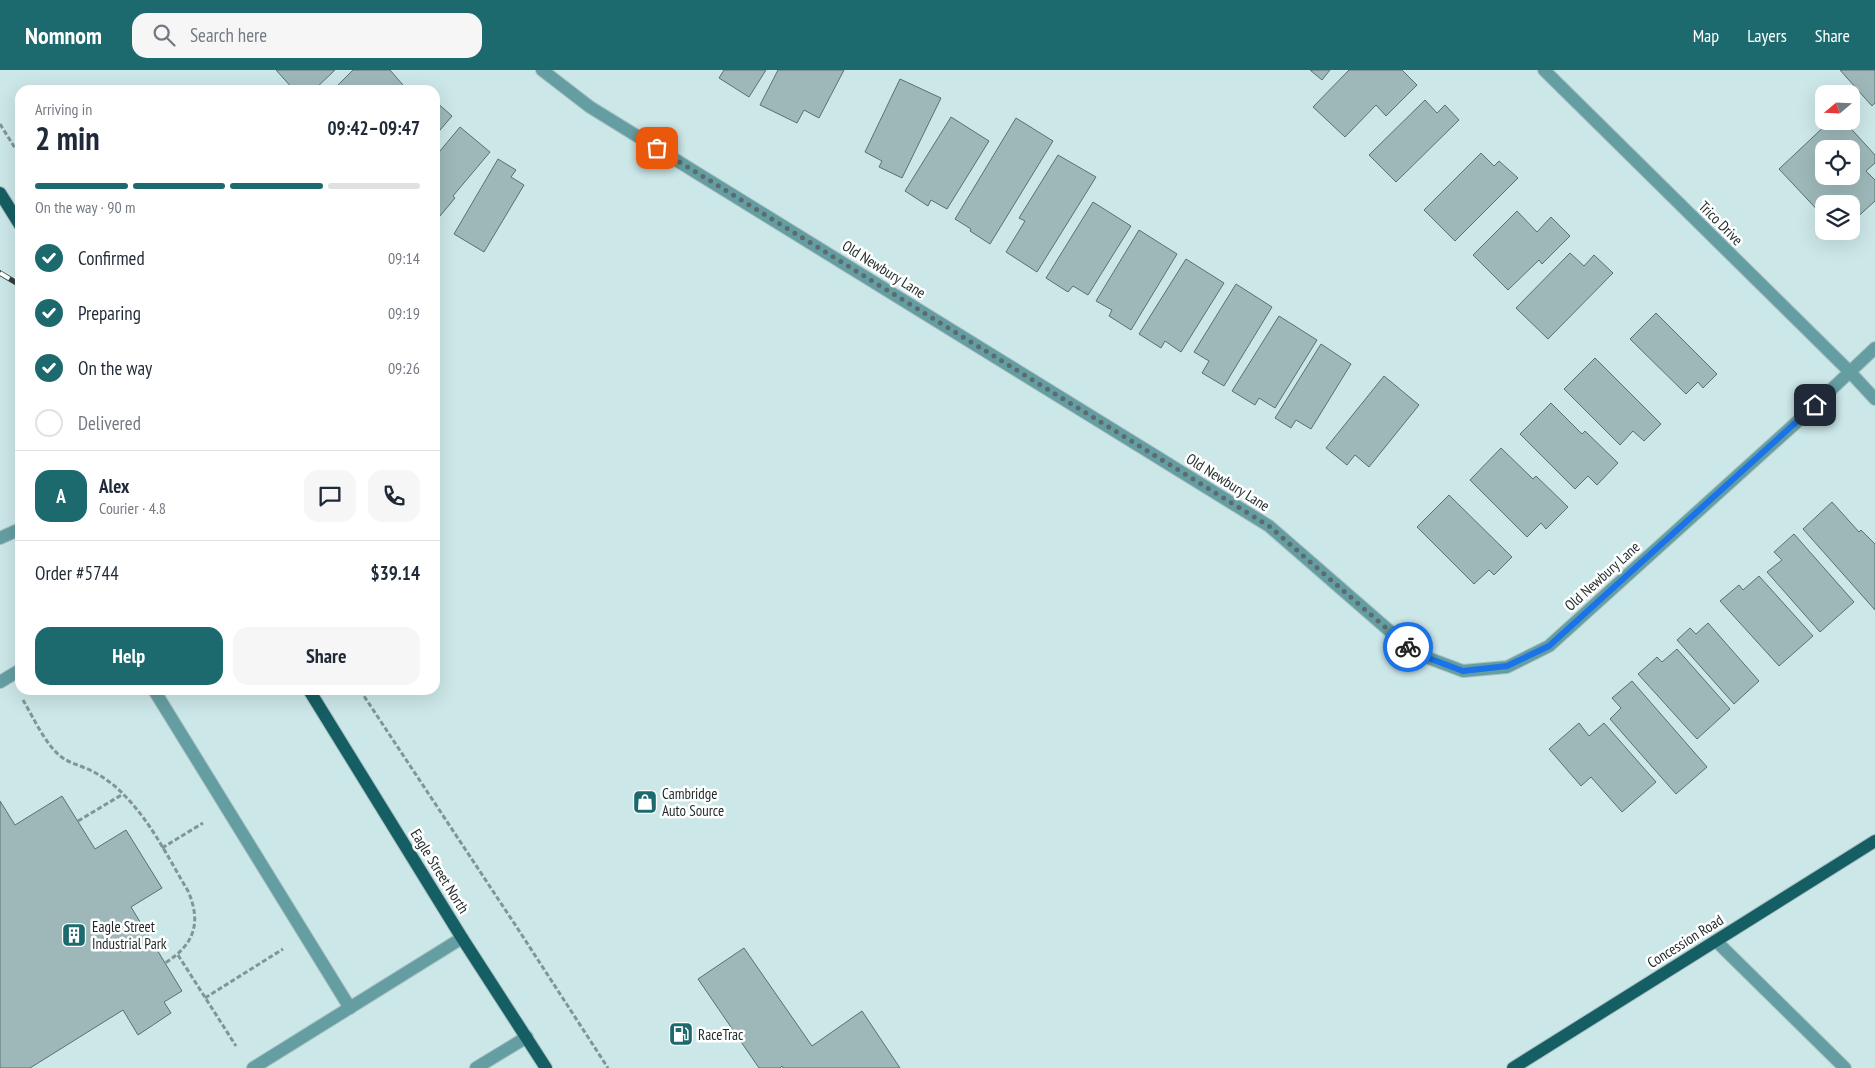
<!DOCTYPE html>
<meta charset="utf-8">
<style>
:root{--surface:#fff;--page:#f6f6f7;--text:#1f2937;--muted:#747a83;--line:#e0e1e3;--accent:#1d6a6e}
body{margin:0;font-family:"PT Sans Narrow",sans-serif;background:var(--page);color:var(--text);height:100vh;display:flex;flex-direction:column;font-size:19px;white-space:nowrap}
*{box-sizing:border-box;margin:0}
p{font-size:16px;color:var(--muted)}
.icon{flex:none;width:28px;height:28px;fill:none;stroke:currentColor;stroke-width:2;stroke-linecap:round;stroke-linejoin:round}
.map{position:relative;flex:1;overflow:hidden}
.panel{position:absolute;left:15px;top:15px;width:425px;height:610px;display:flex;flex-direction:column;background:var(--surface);border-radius:15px;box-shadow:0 5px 20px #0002}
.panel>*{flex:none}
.needle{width:32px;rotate:251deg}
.controls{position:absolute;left:1815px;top:15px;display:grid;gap:10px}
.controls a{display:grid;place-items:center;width:45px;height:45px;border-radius:10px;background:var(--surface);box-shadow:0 5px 20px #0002;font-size:25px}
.pin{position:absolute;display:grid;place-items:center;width:42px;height:42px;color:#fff;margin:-21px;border-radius:10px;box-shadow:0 2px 8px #0006}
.courier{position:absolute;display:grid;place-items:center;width:50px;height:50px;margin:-25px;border:4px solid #1a73e8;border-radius:50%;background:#fff;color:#222;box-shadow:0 1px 6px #0007}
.headline em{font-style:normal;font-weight:700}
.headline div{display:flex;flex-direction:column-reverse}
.headline{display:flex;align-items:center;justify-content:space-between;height:85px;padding:0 20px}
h1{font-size:32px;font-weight:700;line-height:38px}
.bar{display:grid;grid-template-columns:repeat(4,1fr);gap:8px 5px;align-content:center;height:60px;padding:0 20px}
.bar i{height:6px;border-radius:4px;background:var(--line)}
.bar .on{background:var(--accent)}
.bar p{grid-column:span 4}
.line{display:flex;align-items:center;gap:12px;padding:0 20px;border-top:1px solid var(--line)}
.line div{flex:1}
.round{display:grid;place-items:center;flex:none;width:52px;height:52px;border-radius:15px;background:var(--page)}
ol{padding:0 20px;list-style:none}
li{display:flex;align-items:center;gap:15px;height:55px}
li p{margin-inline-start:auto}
li .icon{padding:5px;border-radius:50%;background:var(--accent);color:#fff;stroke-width:4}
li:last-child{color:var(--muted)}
li i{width:28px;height:28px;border:2px solid var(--line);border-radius:50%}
.cta{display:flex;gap:10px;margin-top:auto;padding:10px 20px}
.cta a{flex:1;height:58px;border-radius:15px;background:var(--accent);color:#fff;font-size:20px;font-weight:700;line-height:58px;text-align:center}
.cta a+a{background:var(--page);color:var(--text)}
header{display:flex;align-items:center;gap:30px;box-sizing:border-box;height:70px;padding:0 25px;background:var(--accent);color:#fff}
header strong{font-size:24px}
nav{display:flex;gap:28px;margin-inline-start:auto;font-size:18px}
.search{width:350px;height:45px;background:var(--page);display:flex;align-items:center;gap:12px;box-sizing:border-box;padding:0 18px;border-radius:15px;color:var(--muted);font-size:19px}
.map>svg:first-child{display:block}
.building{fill:#9eb8b9;stroke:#587072;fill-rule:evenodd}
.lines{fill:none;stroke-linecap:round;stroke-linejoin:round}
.minor-casing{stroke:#a9c1c2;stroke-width:14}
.major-casing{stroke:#a9c1c2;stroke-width:14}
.path{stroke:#819596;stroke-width:3;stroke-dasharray:5 2.5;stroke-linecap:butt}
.minor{stroke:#659ea2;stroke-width:12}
.major{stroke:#155e63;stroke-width:12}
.rail-casing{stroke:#344041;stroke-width:5.5}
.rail{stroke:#fff;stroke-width:4;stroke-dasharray:11;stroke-linecap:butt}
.done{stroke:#5c6c6c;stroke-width:5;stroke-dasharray:0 9}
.route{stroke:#1a73e8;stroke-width:6}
.labels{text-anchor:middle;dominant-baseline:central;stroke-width:5;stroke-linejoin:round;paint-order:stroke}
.street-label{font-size:15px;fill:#1f292a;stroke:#fff}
.poi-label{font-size:15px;fill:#1f292a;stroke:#fff;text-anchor:start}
</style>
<header>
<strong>Nomnom</strong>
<div class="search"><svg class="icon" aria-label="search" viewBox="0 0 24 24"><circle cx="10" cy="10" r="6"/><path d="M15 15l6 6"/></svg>Search here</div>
<nav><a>Map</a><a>Layers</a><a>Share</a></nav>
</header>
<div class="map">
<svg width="1875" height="998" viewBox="0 0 1875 998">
<rect width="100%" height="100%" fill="#cce7e8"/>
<g class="building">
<polygon points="276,0 335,0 314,20 294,20"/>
<polygon points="353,0 390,0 403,15 397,20 333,20"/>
<polygon points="724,0 766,0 749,27 719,8"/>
<polygon points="778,0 844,0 819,48 804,40 797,53 760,35"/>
<polygon points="1310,0 1330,0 1322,10"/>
<polygon points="1349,0 1402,0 1417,15 1386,46 1376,35 1345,67 1313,37"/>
<polygon points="1840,0 1875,0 1875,33 1872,36"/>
<polygon points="900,9 941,28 902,108 879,97 882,91 865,82"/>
<polygon points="1425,30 1437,43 1445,35 1459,50 1396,112 1369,85"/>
<polygon points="435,31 452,46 435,66"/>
<polygon points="951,47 989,71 947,139 931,130 928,136 905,121"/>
<polygon points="1016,48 1053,71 990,174 970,161 971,159 955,149"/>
<path d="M1830,51H1844L1875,85V93L1866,101L1875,110V131L1852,152L1851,134H1824L1823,146L1779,99ZM1824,79H1851V106H1824Z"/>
<polygon points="460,57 490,82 453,126 455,128 435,152 435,87"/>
<polygon points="1481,83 1494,96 1499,91 1518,108 1455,171 1424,140"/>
<polygon points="1058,85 1096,107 1037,202 1006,182 1025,151 1019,148"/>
<polygon points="498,89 516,100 511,107 524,115 484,182 454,164"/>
<polygon points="1093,132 1131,156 1088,225 1073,216 1068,222 1046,208"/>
<polygon points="1517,141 1537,162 1551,147 1570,166 1542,194 1539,190 1508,220 1473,185"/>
<polygon points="1139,160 1177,184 1131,260 1109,246 1112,240 1096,231"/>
<polygon points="1570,183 1584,196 1594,185 1613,203 1548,269 1516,238"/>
<polygon points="1186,189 1224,213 1181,282 1165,271 1161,278 1139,264"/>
<polygon points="1236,214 1272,237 1224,316 1202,303 1209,291 1194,282"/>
<polygon points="1656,243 1717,304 1703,318 1698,312 1686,324 1630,269"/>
<polygon points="1279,246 1317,270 1275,338 1259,328 1255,335 1232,321"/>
<polygon points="1321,274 1351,294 1311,359 1296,350 1291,358 1275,348"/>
<polygon points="1595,288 1661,354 1644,371 1633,361 1620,375 1564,319"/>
<polygon points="1384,306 1419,335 1369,397 1355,385 1347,395 1326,378"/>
<polygon points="1551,333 1582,364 1585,361 1618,393 1597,415 1588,406 1575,419 1520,364"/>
<polygon points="1501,378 1533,409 1536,406 1568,437 1546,459 1541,453 1527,467 1470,410"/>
<polygon points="1449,425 1512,487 1494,505 1489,500 1474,514 1417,457"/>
<polygon points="1832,432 1859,462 1861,460 1875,474 1875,540 1803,459"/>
<polygon points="1794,464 1854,532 1820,562 1767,502 1782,490 1774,482"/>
<polygon points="1759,506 1813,566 1779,596 1720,531 1739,515 1743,520"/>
<polygon points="1708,553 1759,611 1734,634 1677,570 1690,558 1696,564"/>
<polygon points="1677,579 1730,639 1697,669 1638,604 1657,587 1662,592"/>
<polygon points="1632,611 1707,697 1676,724 1610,649 1621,638 1612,628"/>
<polygon points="1579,653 1589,666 1604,653 1656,712 1622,742 1591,707 1581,716 1549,679"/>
<polygon points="62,726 95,779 126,760 162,818 131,837 182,921 164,932 171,943 138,965 123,940 30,998 0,998 0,731 15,755"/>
<polygon points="744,878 812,976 862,941 900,998 783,998 782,996 780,998 759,998 698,909"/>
</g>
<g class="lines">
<defs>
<g id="minor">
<polyline points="542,0 590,37 1269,456 1415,583 1463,601 1507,597 1549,576 1798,351 1875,278"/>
<polyline points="1544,0 1850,302 1875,329"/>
<polyline points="0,468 20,459"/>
<polyline points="0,612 20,600"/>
<polyline points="154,620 350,938"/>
<polyline points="1716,871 1845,998"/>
<polyline points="253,998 462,868"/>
<polyline points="476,998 527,967"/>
</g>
<g id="major">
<polyline points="0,123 20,155"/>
<polyline points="309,620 462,868 546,998"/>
<polyline points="1513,998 1875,771"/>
</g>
</defs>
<use href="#minor" class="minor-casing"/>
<use href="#major" class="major-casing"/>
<g class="path">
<polyline points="0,54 20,86"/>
<polyline points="360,620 516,856 608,998"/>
<path d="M23,630C33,647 45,673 59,685C68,693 79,695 90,700C102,706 115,715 124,725C151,752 169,789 188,821C202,853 194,875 165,893"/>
<polyline points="78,751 123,724"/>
<polyline points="162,778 203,753"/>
<polyline points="178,885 236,976"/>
<polyline points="205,928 283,879"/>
</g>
<use href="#minor" class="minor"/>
<use href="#major" class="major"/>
<defs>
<polyline id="rail" points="0,203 20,215"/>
</defs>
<use href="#rail" class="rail-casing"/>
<use href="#rail" class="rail"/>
</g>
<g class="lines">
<polyline class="done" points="657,78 1269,456 1408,577"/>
<polyline class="route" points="1408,577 1415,583 1463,601 1507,596 1549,576 1815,335"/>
</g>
<defs>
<symbol id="shop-square" viewBox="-11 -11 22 22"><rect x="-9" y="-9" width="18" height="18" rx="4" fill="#1d6a6e" stroke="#fff"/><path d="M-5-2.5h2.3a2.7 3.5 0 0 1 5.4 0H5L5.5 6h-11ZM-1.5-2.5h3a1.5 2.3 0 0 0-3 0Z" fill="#fff"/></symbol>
<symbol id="building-square" viewBox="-11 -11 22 22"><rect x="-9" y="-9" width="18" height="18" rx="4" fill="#1d6a6e" stroke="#fff"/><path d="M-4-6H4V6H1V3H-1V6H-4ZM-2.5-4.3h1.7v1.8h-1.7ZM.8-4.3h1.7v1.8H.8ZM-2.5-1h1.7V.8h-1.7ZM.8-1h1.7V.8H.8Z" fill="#fff"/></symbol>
<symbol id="fuel-square" viewBox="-11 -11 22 22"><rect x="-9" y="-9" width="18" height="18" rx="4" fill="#1d6a6e" stroke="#fff"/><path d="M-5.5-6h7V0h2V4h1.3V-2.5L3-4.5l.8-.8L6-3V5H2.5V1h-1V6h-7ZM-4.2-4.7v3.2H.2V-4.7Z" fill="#fff"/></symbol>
</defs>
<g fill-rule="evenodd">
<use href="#shop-square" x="631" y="718" width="28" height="28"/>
<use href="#building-square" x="60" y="851" width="28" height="28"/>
<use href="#fuel-square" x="667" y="950" width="28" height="28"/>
</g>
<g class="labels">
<g class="street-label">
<text transform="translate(1721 153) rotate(45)">Trico Drive</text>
<text transform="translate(884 199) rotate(32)">Old Newbury Lane</text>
<text transform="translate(1228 412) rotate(32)">Old Newbury Lane</text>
<text transform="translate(1602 506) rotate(-42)">Old Newbury Lane</text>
<text transform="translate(440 801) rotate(58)">Eagle Street North</text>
<text transform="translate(1685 871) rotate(-32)">Concession Road</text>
</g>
<g class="poi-label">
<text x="662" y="723">Cambridge<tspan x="662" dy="17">Auto Source</tspan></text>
<text x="92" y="856">Eagle Street<tspan x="92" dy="17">Industrial Park</tspan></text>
<text x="698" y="964">RaceTrac</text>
</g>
</g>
</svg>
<div class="controls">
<a><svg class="needle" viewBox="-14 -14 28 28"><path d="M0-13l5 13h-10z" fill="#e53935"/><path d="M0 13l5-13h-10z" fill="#747a83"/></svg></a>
<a><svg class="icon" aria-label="locate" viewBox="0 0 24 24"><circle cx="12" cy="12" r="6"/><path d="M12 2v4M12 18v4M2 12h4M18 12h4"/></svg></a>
<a><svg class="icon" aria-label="layers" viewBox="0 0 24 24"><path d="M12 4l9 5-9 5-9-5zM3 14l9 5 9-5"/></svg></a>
</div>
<div class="pin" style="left:657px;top:78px;background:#ea580c"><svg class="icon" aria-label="bag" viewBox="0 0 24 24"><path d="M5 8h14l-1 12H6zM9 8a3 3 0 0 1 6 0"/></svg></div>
<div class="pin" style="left:1815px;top:335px;background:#1f2937"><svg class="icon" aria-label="home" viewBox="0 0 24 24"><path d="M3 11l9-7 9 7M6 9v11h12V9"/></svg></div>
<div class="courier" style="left:1408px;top:577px"><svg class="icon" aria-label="bike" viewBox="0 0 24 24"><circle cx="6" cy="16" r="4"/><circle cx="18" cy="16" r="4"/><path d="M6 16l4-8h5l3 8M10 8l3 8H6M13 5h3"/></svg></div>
<section class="panel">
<div class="headline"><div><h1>2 min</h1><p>Arriving in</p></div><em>09:42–09:47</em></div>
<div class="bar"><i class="on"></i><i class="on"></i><i class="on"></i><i></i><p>On the way · 90 m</p></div>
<ol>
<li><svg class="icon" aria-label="check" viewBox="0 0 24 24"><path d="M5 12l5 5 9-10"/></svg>Confirmed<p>09:14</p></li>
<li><svg class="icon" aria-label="check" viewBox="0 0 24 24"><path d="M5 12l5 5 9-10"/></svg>Preparing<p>09:19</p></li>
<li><svg class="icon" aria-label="check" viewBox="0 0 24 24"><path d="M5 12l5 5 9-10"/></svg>On the way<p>09:26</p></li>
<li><i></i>Delivered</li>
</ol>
<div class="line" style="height:90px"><b class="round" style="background:var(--accent);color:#fff">A</b><div><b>Alex</b><p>Courier · 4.8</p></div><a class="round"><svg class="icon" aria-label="chat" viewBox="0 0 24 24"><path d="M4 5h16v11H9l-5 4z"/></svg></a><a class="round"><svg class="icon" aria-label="phone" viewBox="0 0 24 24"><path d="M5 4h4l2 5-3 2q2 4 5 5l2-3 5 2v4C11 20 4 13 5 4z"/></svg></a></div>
<div class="line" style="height:65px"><div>Order #5744</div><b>$39.14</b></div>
<div class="cta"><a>Help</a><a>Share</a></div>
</section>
</div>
